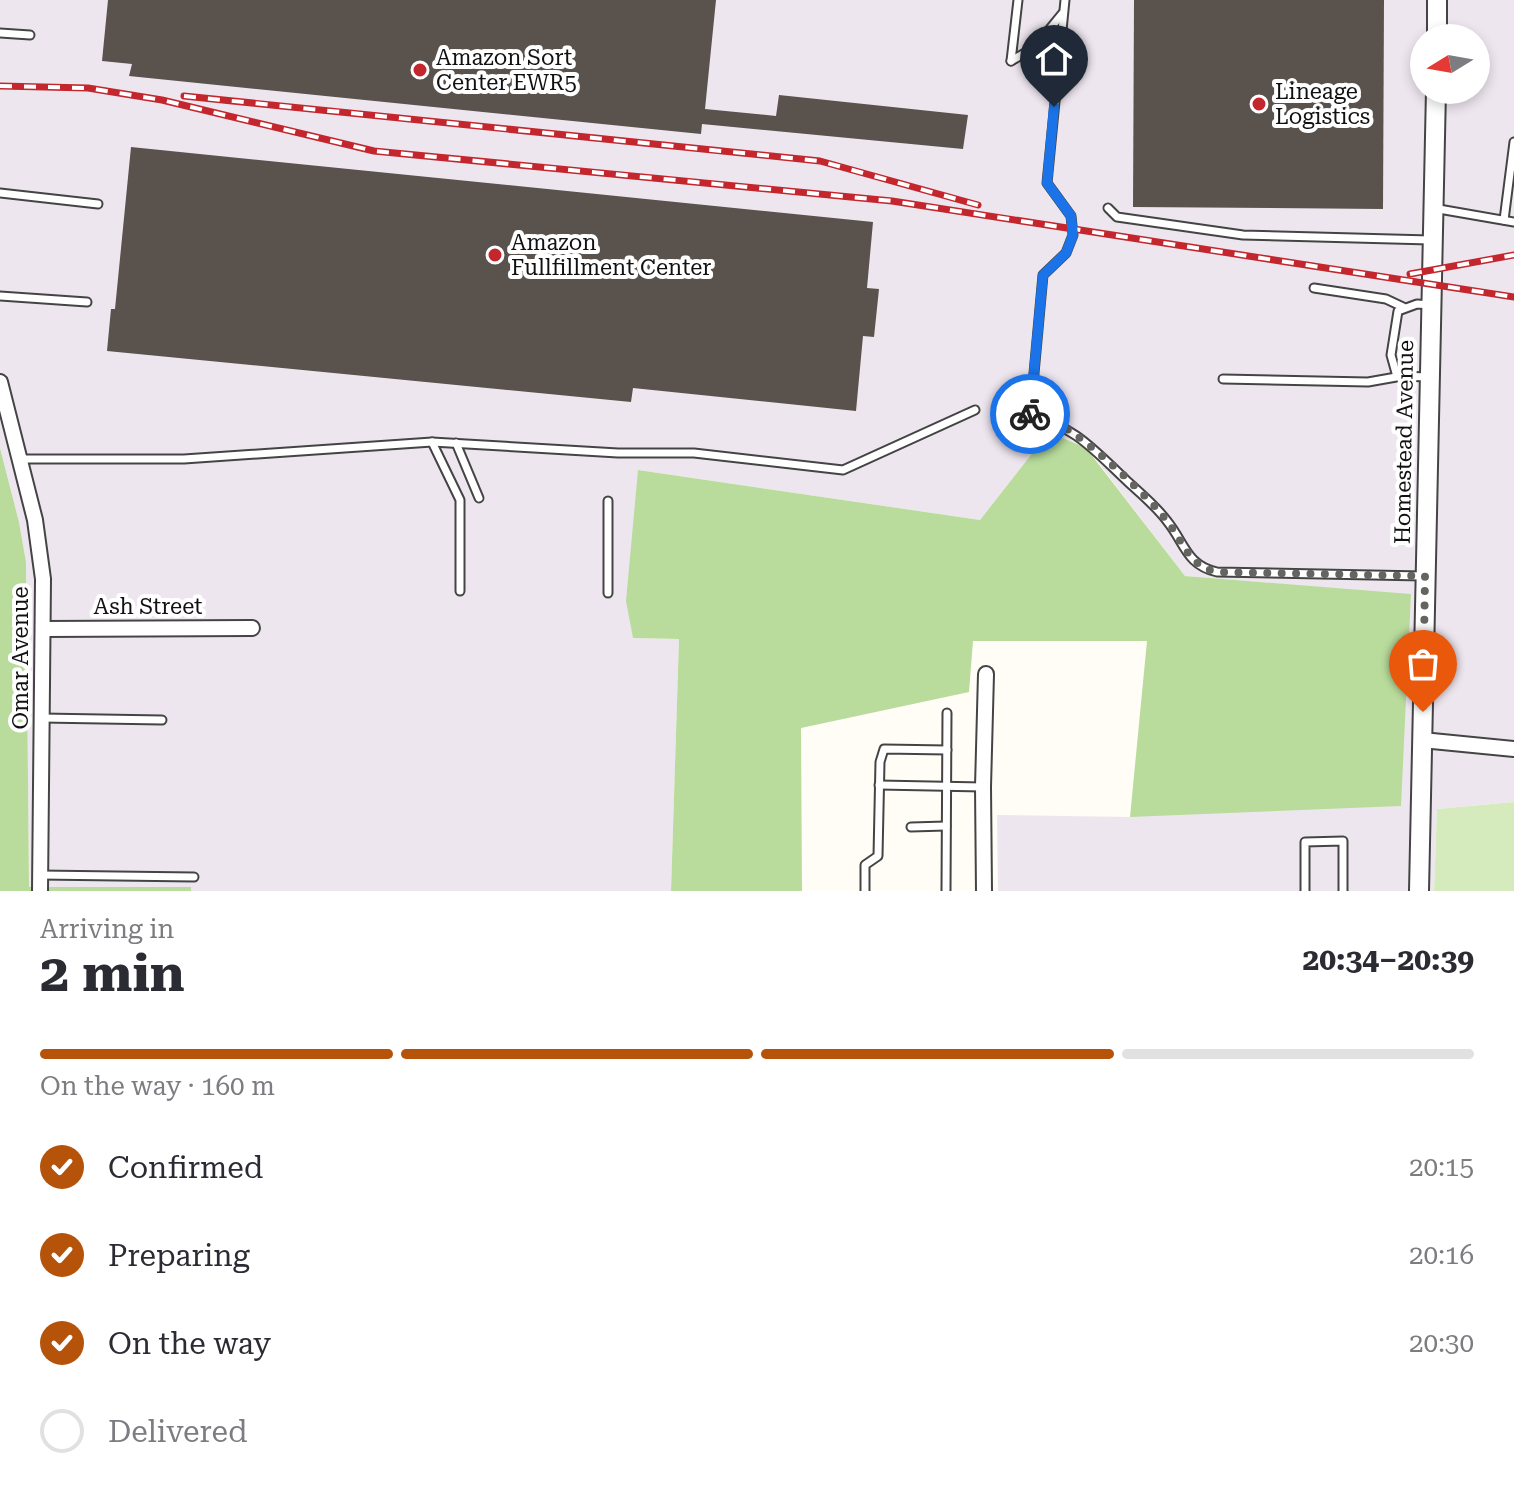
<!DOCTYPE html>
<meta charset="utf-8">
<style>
:root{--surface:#fff;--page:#f7f7f7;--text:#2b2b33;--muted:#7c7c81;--line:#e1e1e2;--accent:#b45309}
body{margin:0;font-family:"Roboto Serif",serif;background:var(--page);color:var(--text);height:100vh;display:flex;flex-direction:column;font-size:30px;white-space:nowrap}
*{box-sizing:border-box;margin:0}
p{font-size:26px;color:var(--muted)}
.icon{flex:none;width:44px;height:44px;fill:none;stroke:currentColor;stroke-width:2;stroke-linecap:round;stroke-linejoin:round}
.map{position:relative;height:891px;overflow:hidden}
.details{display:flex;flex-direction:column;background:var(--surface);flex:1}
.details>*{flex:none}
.needle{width:52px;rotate:259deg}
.buttons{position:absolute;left:1410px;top:24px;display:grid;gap:16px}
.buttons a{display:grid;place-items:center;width:80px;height:80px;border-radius:50%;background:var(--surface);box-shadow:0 4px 12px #0003;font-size:40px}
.pin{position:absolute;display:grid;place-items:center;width:68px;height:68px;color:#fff;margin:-82px -34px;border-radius:50% 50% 50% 0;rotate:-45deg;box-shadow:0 0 8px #0007}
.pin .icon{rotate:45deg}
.courier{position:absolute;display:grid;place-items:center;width:80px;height:80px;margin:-40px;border:6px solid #1a73e8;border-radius:50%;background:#fff;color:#222;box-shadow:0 2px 10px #0007}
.head em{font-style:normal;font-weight:700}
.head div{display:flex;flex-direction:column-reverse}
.head{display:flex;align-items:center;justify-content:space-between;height:136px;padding:0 40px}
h1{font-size:52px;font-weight:700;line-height:60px}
.bar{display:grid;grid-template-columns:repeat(4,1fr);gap:12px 8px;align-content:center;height:96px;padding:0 40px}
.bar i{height:10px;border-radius:6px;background:var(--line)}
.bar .current{background:var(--accent)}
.bar p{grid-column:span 4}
ol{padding:0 40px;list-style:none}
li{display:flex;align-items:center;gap:24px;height:88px}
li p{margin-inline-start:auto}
li .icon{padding:8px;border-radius:50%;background:var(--accent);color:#fff;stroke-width:4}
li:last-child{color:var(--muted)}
li i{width:44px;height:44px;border:4px solid var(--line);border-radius:50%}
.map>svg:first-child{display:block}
.industrial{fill:#eee6ef;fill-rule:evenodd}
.green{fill:#d5ebbd}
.forest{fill:#b9dc9c}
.building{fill:#5a524d}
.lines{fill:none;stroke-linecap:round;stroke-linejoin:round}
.service-casing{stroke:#444;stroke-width:11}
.minor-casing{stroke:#444;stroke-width:18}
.tertiary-casing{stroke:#444;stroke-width:22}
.service{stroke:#fff;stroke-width:7}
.minor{stroke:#fff;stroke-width:14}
.tertiary{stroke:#fff;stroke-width:18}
.rail-casing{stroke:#c4262e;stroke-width:7}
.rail{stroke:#fff;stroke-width:4;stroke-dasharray:12;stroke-linecap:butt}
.done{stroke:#646461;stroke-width:8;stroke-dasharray:0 14.4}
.route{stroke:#1a73e8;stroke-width:10}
.poi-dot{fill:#c4262e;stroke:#fff;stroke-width:3}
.labels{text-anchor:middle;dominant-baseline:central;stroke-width:8;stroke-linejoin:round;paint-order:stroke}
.poi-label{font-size:22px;fill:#111;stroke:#fff;text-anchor:start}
.street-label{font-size:22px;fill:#111;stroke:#fff}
</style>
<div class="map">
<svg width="1514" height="891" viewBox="0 0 1514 891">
<rect width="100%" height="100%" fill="#fffdf5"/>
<path class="industrial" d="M0,0H1514V802L1437,809L1434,891H998L997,815L1130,817L1411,595L1185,576L1087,448L1049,432L980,520L638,470L633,638L679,639L671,891H191V888L29,887L26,562L19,522L0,448ZM1424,38H1476V90H1424Z"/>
<polygon class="green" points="1514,802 1514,891 1434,891 1437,809"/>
<g class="forest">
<polygon points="1049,432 1086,448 1185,576 1411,594 1401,806 1130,817 1147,641 973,641 969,692 801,728 802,891 671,891 679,639 633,638 626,601 638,470 980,520"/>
<polygon points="0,448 19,522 26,562 29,887 191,887 191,891 0,891"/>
</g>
<g class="building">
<polygon points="108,0 716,0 705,109 776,116 779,95 968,115 963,149 702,124 701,134 129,76 132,64 102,61"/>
<polygon points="1134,0 1384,0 1383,209 1133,207"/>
<polygon points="131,147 873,222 867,288 879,289 874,337 863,336 856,411 633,388 631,402 107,351 111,309 115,309"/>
</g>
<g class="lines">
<defs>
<g id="service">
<path d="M1065,0L1047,183L1071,216L1073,235L1066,253L1043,275L1030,417C1072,423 1097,453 1127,481C1141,494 1156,506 1167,521C1185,543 1186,565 1217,572L1423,576"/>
<polyline points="0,33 30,35"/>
<polyline points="1011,61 1035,47 1062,14"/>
<polyline points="1011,61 1018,0"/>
<polyline points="0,193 98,204"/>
<polyline points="1108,208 1117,217 1243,235 1430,240"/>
<polyline points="1433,208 1514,222"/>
<polyline points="1504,220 1514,142"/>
<polyline points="1314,288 1386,299 1403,307"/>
<polyline points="0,296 87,302"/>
<polyline points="1402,376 1396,373 1391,355 1398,311 1417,304 1431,305"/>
<polyline points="1223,379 1368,382 1402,376 1427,377"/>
<polyline points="432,442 460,500 460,591"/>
<polyline points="456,443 479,498"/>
<polyline points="20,459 184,459 432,442 618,453 694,453 843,470 975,410"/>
<polyline points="608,593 608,501"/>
<polyline points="42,718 162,720"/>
<polyline points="879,785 983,787"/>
<polyline points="911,827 946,826"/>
<polyline points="40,875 194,877"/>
<polyline points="865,891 865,865 878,856 880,762 884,749 947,750"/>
<polyline points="946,891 947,713"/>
<polyline points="1305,891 1305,842 1343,841 1343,891"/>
</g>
<g id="minor">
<polyline points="0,382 35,520 43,579 40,891"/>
<polyline points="44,629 252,628"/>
<polyline points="1422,740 1514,749"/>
<polyline points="984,891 983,787 986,674"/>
</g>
<g id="tertiary">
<polyline points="1437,38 1437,0"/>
<polyline points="1419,891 1436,90"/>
</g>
</defs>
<use href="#service" class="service-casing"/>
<use href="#minor" class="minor-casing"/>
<use href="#tertiary" class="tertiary-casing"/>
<use href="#service" class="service"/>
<use href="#minor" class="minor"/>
<use href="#tertiary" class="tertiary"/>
<defs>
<g id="rail">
<polyline points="0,86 88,88 162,100 374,151 892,201 1514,297"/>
<polyline points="184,96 820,161 978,205"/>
<polyline points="1410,274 1514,255"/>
</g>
</defs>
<use href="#rail" class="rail-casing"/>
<use href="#rail" class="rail"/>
</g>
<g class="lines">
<path class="done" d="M1030,414V417C1042,419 1054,422 1065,428C1089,441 1150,498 1167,521C1184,542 1188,566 1217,572L1425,576L1423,712"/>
<polyline class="route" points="1030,414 1043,275 1066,253 1073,235 1071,216 1047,183 1054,107"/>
</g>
<g class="poi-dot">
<circle cx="420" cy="70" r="8"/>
<circle cx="1259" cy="104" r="8"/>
<circle cx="495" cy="255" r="8"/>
</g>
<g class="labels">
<g class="poi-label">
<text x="436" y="57">Amazon Sort<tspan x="436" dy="25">Center EWR5</tspan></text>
<text x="1275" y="91">Lineage<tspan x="1275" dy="25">Logistics</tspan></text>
<text x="511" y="242">Amazon<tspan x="511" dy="25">Fullfillment Center</tspan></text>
</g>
<g class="street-label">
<text transform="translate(1404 442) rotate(-89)">Homestead Avenue</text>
<text x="148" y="606">Ash Street</text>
<text transform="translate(20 658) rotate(-90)">Omar Avenue</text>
</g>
</g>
</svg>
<div class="buttons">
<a><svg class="needle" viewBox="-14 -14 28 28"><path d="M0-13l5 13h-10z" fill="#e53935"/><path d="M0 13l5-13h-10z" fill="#7c7c81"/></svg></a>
</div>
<div class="pin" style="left:1423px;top:712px;background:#ea580c"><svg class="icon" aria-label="bag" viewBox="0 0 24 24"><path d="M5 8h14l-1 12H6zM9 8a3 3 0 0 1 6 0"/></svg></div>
<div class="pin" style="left:1054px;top:107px;background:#1f2937"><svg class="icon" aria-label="home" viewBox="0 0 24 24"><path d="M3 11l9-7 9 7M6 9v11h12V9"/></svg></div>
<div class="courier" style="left:1030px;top:414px"><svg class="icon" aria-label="bike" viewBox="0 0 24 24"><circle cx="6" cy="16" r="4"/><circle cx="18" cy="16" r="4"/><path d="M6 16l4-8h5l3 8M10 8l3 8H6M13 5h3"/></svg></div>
</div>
<section class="details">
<div class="head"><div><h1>2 min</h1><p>Arriving in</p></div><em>20:34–20:39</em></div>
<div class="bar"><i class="current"></i><i class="current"></i><i class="current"></i><i></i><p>On the way · 160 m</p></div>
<ol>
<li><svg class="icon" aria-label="check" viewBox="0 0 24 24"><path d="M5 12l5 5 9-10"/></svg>Confirmed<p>20:15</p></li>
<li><svg class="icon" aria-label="check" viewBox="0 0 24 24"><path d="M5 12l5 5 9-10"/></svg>Preparing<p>20:16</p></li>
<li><svg class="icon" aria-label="check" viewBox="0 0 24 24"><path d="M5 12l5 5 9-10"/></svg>On the way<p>20:30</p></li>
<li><i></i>Delivered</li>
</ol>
</section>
